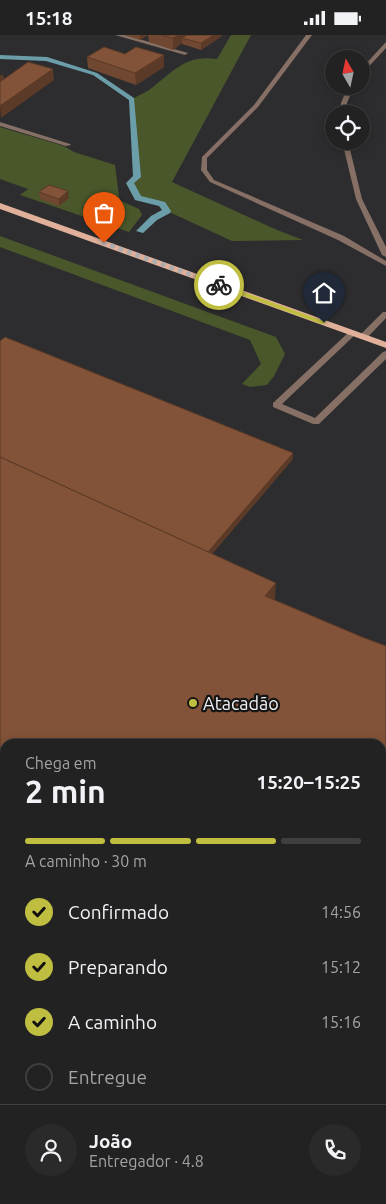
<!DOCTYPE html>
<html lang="pt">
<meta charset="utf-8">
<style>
:root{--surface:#222223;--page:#2a2a2b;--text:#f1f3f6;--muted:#a2a4a6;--line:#3f3f41;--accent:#c0be41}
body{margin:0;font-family:Ubuntu,sans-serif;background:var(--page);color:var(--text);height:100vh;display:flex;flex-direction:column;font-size:19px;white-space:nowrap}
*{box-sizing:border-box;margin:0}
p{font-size:16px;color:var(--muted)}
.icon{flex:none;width:28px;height:28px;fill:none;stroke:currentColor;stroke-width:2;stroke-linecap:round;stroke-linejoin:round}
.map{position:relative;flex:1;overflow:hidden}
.side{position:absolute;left:0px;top:704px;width:386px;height:466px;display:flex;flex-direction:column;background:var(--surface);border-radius:15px 15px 0 0;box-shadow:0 2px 12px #0003,0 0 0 1px var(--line)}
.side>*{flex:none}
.needle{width:32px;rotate:351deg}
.buttons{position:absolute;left:325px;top:15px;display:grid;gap:10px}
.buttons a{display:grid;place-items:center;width:45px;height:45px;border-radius:50%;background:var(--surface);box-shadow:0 2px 12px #0003,0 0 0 1px var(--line);font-size:25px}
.pin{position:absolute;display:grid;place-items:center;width:42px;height:42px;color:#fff;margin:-51px -21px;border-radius:50% 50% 50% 0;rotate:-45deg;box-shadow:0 0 5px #0007}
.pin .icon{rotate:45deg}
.courier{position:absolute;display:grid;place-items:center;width:50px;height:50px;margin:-25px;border:4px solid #c0be41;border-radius:50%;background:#fff;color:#222;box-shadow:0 1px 6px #0007}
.head em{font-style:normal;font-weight:600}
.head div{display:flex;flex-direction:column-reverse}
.head{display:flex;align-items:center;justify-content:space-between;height:85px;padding:0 25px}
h1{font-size:32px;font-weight:600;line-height:38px}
.bar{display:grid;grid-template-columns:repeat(4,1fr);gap:8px 5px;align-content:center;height:60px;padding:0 25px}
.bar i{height:6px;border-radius:4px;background:var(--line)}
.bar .on{background:var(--accent)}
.bar p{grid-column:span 4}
.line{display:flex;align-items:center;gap:12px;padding:0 25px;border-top:1px solid var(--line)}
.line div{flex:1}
.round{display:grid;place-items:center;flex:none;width:52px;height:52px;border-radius:26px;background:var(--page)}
ol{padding:0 25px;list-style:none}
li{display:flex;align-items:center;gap:15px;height:55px}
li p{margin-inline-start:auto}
li .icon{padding:5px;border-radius:50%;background:var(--accent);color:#111;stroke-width:4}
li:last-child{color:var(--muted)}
li i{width:28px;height:28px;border:2px solid var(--line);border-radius:50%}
.status{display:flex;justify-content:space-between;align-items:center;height:35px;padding:0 25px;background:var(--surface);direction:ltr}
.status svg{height:14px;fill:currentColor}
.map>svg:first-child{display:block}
.green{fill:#49572a}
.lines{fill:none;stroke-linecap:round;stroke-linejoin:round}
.stream{fill:#6c9eaa;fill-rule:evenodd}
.service{fill:#866f64;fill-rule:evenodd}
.minor{fill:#866f64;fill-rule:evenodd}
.tertiary{fill:#866f64;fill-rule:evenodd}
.primary{fill:#e0b09a;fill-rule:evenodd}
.wall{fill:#704730}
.shaded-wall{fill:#5b3a27}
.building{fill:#825338;stroke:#5b3a27}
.route{fill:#c0be41}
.done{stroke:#adacae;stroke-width:5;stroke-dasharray:0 9}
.poi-dot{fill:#c0be41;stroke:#161516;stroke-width:2}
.labels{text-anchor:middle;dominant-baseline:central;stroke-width:4.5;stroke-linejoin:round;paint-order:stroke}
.poi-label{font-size:18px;fill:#f2f1f3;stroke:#161516;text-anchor:start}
</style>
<div class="status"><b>15:18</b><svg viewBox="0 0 49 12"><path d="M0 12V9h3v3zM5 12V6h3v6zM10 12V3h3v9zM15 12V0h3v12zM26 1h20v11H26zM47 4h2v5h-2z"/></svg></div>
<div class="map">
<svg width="386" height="1169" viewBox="0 0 386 1169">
<rect width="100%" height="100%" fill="#2d2d2f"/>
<g class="green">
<path d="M231,0H251L172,147L277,195L303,205L232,206L167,176L162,169L138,163L130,148L137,142L132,64C139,60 147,57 153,52C175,35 186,20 217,24Z"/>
<polygon points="0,92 64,111 74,117 115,130 119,162 121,166 139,174 142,180 129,197 20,160 28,154 0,144"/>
<polygon points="0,201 276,302 285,319 274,341 267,350 250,352 242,349 261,329 250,305 0,212"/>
<polygon points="0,857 5,860 5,924 0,921"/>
<polygon points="381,968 386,971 386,1045 381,1042"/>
</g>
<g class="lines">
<polygon class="stream" points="0,20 47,22 97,38 134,63 141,142 134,148 141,161 165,167 171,176 170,178 157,185 143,198 136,196 151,181 162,175 159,171 135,165 126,148 133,141 129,65 93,40 46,26 0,24"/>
<g class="service">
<polygon points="306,0 312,0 258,72 207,123 207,135 214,145 344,201 386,226 386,231 338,205 210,147 201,135 202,122 254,70"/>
<polygon points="386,7 386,13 361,40 361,34"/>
<polygon points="348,51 354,51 347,68 346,79 340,79 341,68"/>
<polygon points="342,106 348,106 362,164 386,212 386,222 382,220 356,164"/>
<polygon points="350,296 356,296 357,298 282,369 315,383 383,317 386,316 386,324 319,389 313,389 273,372 273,368"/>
<polygon points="253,1165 268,1165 266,1169 251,1169"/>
</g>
<g class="minor">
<polygon points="115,0 125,0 188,18 185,20"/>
<polygon points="0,87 70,109 71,110 66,111 0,91"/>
</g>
<polygon class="tertiary" points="383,277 386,277 386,283 366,304 360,304 360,300"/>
<polygon class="primary" points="0,168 386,307 386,313 0,174"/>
</g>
<g class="wall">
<polygon points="125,0 148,0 140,5"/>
<polygon points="148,0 222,0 222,1 201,15 182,9 182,8 173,15 149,7"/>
<polygon points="125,19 164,20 164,32 136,50 88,33 87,22"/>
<polygon points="39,157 69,163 59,171 40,164"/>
<polygon points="0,306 293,418 292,425 212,519 275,564 274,565 362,602 386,611 386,971 381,968 381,709 5,709 5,860 0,857"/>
</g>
<g class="shaded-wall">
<polygon points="140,0 148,0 140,5"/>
<polygon points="178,0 195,0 182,3 182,8 173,15 173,3"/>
<polygon points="214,0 222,0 222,1 201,15 201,8"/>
<polygon points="164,20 164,32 136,50 135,38"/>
<polygon points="53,34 54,45 1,83 0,71"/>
<polygon points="3,39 5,50 0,53 0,41"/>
<polygon points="68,156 69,163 59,171 59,164"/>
<polygon points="293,418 292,425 201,531 202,524"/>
<polygon points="276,548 275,564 263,577 265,561"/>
<polygon points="5,1131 5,1146 0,1152 0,1137"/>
<polygon points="79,1165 90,1165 86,1169 76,1169"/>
</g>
<g class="building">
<polygon points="161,0 178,0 173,3"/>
<polygon points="187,0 214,0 201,8 182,3"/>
<polygon points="104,12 125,19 136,12 164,20 135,38 87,22"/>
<polygon points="28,27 53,34 0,71 0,47"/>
<polygon points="49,150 68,156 59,164 39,157"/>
<polygon points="5,302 293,418 208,517 0,422 0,306"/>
<polygon points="0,422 276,548 265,561 362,602 386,611 386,956 381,954 381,709 5,709 5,849 0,846"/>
<polygon points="5,1067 5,1131 0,1137 0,1072"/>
<polygon points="0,1161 7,1169 0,1169"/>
<polygon points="16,1165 79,1165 76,1169 13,1169"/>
</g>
<polygon class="route" points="219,248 326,287 327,288 321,289 216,251"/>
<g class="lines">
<polyline class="done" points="104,208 219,250"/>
</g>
<circle class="poi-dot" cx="193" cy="668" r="5"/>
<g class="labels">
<g class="poi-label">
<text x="203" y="668">Atacadão</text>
</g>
</g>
</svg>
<div class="buttons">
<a><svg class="needle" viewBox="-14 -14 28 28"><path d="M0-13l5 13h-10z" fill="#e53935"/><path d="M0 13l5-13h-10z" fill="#a2a4a6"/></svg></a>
<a><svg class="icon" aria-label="locate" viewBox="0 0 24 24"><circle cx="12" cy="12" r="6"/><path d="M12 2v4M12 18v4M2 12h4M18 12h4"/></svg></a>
</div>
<div class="pin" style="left:104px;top:208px;background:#ea580c"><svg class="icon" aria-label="bag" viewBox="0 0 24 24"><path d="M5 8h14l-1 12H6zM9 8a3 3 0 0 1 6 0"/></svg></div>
<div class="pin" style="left:324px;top:288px;background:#1f2937"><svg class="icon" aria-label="home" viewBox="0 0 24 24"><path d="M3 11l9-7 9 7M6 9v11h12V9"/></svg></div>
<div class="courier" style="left:219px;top:250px"><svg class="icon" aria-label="bike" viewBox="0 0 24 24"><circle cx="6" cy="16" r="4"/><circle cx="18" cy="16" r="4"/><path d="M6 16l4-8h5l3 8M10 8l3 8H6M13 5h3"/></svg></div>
<section class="side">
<div class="head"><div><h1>2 min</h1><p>Chega em</p></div><em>15:20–15:25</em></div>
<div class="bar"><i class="on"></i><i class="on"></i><i class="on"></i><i></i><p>A caminho · 30 m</p></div>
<ol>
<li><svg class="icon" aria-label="check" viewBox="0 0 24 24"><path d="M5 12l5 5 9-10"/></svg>Confirmado<p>14:56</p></li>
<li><svg class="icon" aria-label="check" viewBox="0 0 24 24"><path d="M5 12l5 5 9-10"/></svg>Preparando<p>15:12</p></li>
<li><svg class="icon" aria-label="check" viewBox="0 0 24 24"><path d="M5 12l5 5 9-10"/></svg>A caminho<p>15:16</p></li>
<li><i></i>Entregue</li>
</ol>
<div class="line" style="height:90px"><a class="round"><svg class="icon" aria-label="person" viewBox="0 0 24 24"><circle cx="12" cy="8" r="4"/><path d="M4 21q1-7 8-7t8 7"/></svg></a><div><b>João</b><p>Entregador · 4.8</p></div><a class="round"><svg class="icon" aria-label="phone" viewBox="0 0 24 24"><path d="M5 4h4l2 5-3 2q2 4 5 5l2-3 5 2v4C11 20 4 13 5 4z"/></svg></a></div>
</section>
</div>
